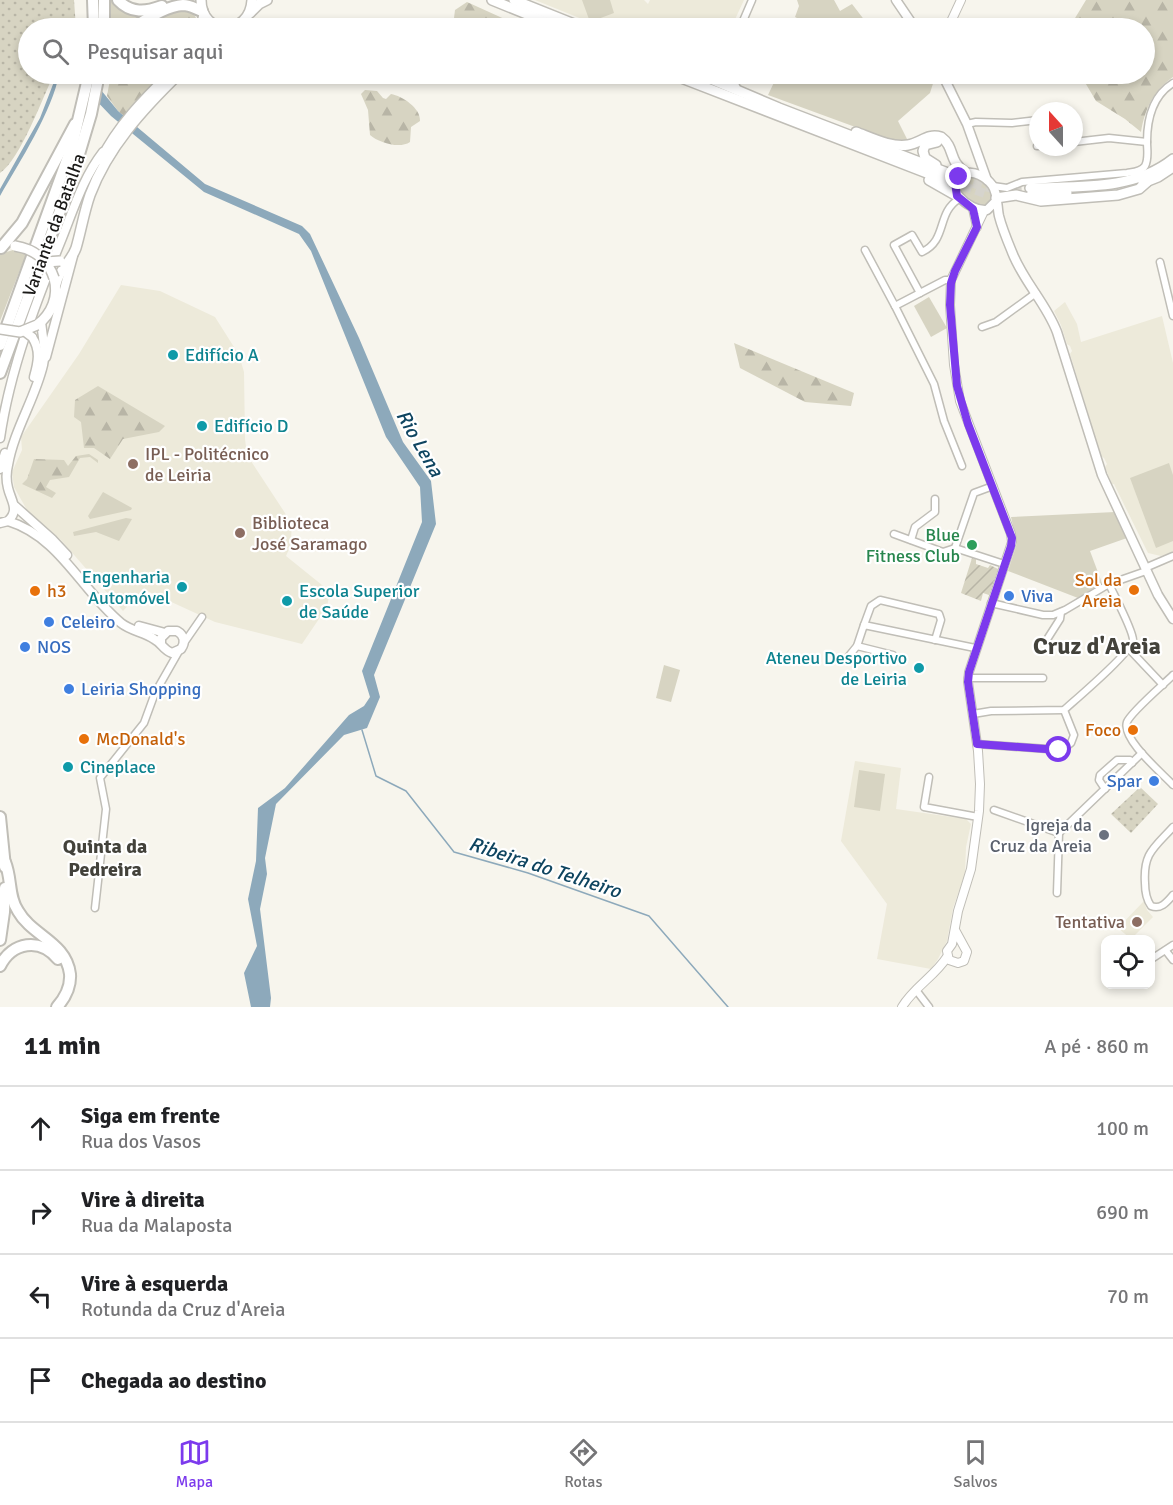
<!DOCTYPE html>
<html lang="pt">
<meta charset="utf-8">
<style>
body{margin:0;font-family:Signika,sans-serif;background:#f6f6f6;color:#202124}
.controls{position:absolute;right:18px;bottom:18px;display:grid;overflow:hidden;border-radius:12px;box-shadow:0 3px 9px #0003}
.controls button{width:54px;height:54px;display:grid;place-items:center;padding:0;border:0;border-bottom:2px solid #e0e0e0;background:#fff;color:#202124;font:30px sans-serif}
.compass{position:absolute;left:1029px;top:102px;width:54px;height:54px;border-radius:50%;background:#fff;box-shadow:0 3px 9px #0003;rotate:339deg}
.stop{position:absolute;width:18px;height:18px;margin:-14px;border:4px solid #7c3aed;border-radius:50%;background:#fff}
.stop.end{background:#7c3aed;border-color:#fff;box-shadow:0 2px 6px #0008}
.list{margin:0;padding:0;list-style:none}
h2{display:flex;justify-content:space-between;align-items:center;height:78px;margin:0;padding:0 24px;font-size:26px}
h2 small{font-size:20px;font-weight:400;color:#757577}
.list li{display:grid;grid-template-columns:39px 1fr auto;gap:18px;align-items:center;box-sizing:border-box;height:84px;padding:0 24px;border-top:2px solid #e0e0e0}
.list b{display:block;font-size:22px;white-space:nowrap}
.list p{margin:0;font-size:20px;white-space:nowrap;color:#757577}
.list em{font-size:20px;font-style:normal;color:#757577}
.icon{flex:none;width:33px;height:33px;fill:none;stroke:currentColor;stroke-width:2;stroke-linecap:round;stroke-linejoin:round}
.map{position:relative;flex:none;width:1173px;height:1007px;overflow:hidden}
.search{position:absolute;background:#fff;box-shadow:0 3px 9px #0003;left:18px;right:18px;top:18px;height:66px;display:flex;align-items:center;gap:15px;box-sizing:border-box;padding:0 21px;border-radius:33px;color:#757577;font-size:22px}
.sheet{height:414px;background:#fff}
nav{display:flex;justify-content:space-around;align-items:center;box-sizing:border-box;height:84px;border-top:2px solid #e0e0e0;background:#fff;font-size:16px;color:#757577}
nav a{display:grid;justify-items:center;gap:3px}
nav .on{color:#7c3aed}
.map>svg:first-child{display:block}
.built{fill:#edeada}
.grass{fill:#d7d4c2}
.forest{fill:url(#forest-firs)}
.park{fill:url(#park-dots)}
.garden{fill:url(#garden-furrows)}
.water{fill:#8da9bb}
.lines{fill:none;stroke-linecap:round;stroke-linejoin:round}
.stream{stroke:#8da9bb;stroke-width:1.5}
.primary-tunnel{stroke:#d6d4cd;stroke-width:9;stroke-dasharray:9 4.5;stroke-linecap:butt}
.minor-casing{stroke:#c0beb7;stroke-width:9}
.tertiary-casing{stroke:#c0beb7;stroke-width:10}
.secondary-casing{stroke:#c0beb7;stroke-width:11}
.primary-casing{stroke:#c0beb7;stroke-width:12}
.motorway-casing{stroke:#c0beb7;stroke-width:14}
.minor{stroke:#fff;stroke-width:6}
.tertiary{stroke:#fff;stroke-width:8}
.secondary{stroke:#fff;stroke-width:8}
.primary{stroke:#fff;stroke-width:9}
.motorway{stroke:#fff;stroke-width:10}
.secondary-bridge-casing{stroke:#c0beb7;stroke-width:11;stroke-linecap:butt}
.primary-bridge-casing{stroke:#c0beb7;stroke-width:12;stroke-linecap:butt}
.secondary-bridge{stroke:#fff;stroke-width:8}
.primary-bridge{stroke:#fff;stroke-width:9}
.route{stroke:#7c3aed;stroke-width:8}
.culture-dot{fill:#0f9aa8;stroke:#fff;stroke-width:2}
.education-dot{fill:#8d6e63;stroke:#fff;stroke-width:2}
.leisure-dot{fill:#2e9e5b;stroke:#fff;stroke-width:2}
.food-dot{fill:#e8710a;stroke:#fff;stroke-width:2}
.shop-dot{fill:#3f7fe0;stroke:#fff;stroke-width:2}
.worship-dot{fill:#6b7280;stroke:#fff;stroke-width:2}
.labels{text-anchor:middle;stroke-width:4.5;stroke-linejoin:round;paint-order:stroke}
.street-label{font-size:18px;fill:#1b1a18;stroke:#fff}
.culture-label{font-size:18px;fill:#0d838f;stroke:#fff;text-anchor:start}
.education-label{font-size:18px;fill:#785e54;stroke:#fff;text-anchor:start}
.leisure-label{font-size:18px;fill:#27864d;stroke:#fff;text-anchor:end}
.food-label{font-size:18px;fill:#c56008;stroke:#fff;text-anchor:end}
.shop-label{font-size:18px;fill:#366cbe;stroke:#fff;text-anchor:start}
.worship-label{font-size:18px;fill:#5b616d;stroke:#fff;text-anchor:end}
.water-label{font-size:20px;font-style:italic;fill:#0f4560;stroke:#fff}
.neighbourhood-label{font-size:20px;font-weight:bold;fill:#43423b;stroke:#fff}
.district-label{font-size:24px;font-weight:bold;fill:#43423b;stroke:#fff}
</style>
<div class="map">
<svg width="1173" height="1007" viewBox="0 0 1173 1007">
<defs>
<pattern id="forest-firs" width="22" height="20" patternUnits="userSpaceOnUse" patternTransform="scale(1.5)"><rect width="22" height="20" fill="#d7d4c2"/><path d="M5 1l3.5 6h-7zM16 11l3.5 6h-7z" fill="#b8b5a6"/></pattern>
<pattern id="park-dots" width="8" height="8" patternUnits="userSpaceOnUse" patternTransform="scale(1.5)"><rect width="8" height="8" fill="#d7d4c2"/><path d="M2 2h.1M6 6h.1" fill="none" stroke="#b8b5a6" stroke-width="1.8" stroke-linecap="round"/></pattern>
<pattern id="garden-furrows" width="10" height="10" patternUnits="userSpaceOnUse" patternTransform="scale(1.5)"><rect width="10" height="10" fill="#d7d4c2"/><path d="M-1 1l2-2M0 10L10 0M9 11l2-2" fill="none" stroke="#b8b5a6"/></pattern>
</defs>
<rect width="100%" height="100%" fill="#f7f5ed"/>
<g class="built">
<path d="M535,0H644L648,4L650,0H744L731,28H604Z"/>
<path d="M121,285L160,291L215,317L239,355L244,372L245,439L247,455L285,513L292,527L290,547L286,556L322,585L328,591L329,596L327,607L302,644L215,622L143,589L123,611L61,540L27,510L14,487L12,472L22,450L21,437L79,354Z"/>
<path d="M1065,302L1077,324L1081,342L1162,316L1173,363V552L1161,556L1148,553L1114,484H1112L1105,467L1107,464L1104,458L1101,456L1070,354L1072,351L1070,346L1067,344L1061,325L1054,311Z"/>
<path d="M855,761L901,768L896,809L966,819L971,824L966,847L965,874L953,908L947,941L938,959L931,969L877,959L887,904L841,841Z"/>
<path d="M1144,901L1147,910L1153,917L1131,939L1118,928Z"/>
</g>
<g class="grass">
<path d="M111,0L116,5L147,14L126,28H110Z"/>
<path d="M582,0H610L614,13L590,22Z"/>
<path d="M797,0H834L840,11L852,4L869,26L864,28H802L801,20L795,17L799,6Z"/>
<path d="M778,74H936L930,93L898,121L909,143L888,139L768,95Z"/>
<path d="M970,176L981,180L991,188L992,201L984,207L966,200L960,191L961,182Z"/>
<path d="M13,250L27,252L0,321V254Z"/>
<path d="M929,297L947,328L931,337L914,306Z"/>
<path d="M1169,463L1173,475V541L1156,548L1130,478Z"/>
<path d="M103,492L132,508L131,510L90,519L88,516Z"/>
<path d="M1115,512L1127,538L1090,551L1102,583L1078,598L1008,571L1017,543L1011,517Z"/>
<path d="M126,518L132,519L119,541L96,532L74,536L73,532Z"/>
<path d="M664,665L680,670L671,702L656,698Z"/>
<path d="M859,770L885,774L880,811L854,807Z"/>
</g>
<g class="forest">
<path d="M1086,0H1173V77C1153,91 1145,109 1141,132L1125,119L1096,101L1080,74H1144V28H1069Z"/>
<path d="M467,2L511,22L513,28H460L454,18L455,10Z"/>
<path d="M175,9L192,11L196,18L195,28H137Z"/>
<path d="M111,74H163L124,116L118,111L107,96Z"/>
<path d="M365,90L377,91L383,98L386,99L391,94C402,96 421,108 420,121L411,127L410,142C400,149 379,143 370,135L368,110L361,94Z"/>
<path d="M734,343L854,393L851,406L805,402L740,368Z"/>
<path d="M98,386L165,426L159,432L123,439L110,459L94,448H84L81,422L74,417L75,400Z"/>
<path d="M89,454L98,460V463L90,457L80,458L69,477L50,480L46,487L56,493L52,498L22,484L27,479L34,459L64,460L68,466L76,456Z"/>
</g>
<g class="park">
<path d="M0,0H74L76,28H28V74H54C43,97 20,160 0,173Z"/>
<path d="M1140,787L1158,804L1131,833L1111,814Z"/>
</g>
<path class="garden" d="M972,558L976,559V564L988,568L990,565L998,569L989,595L983,593L981,601L961,593Z"/>
<g class="water">
<path d="M57,74H59C53,110 19,163 0,196V189L40,118Z"/>
<path d="M71,74H88L118,111L205,184L302,226L310,234L359,338L403,442L431,481L436,524L374,675L380,697L367,728L344,735L276,804L265,858L267,874L260,909L271,998L270,1007H251L244,973L257,946L248,899L256,861L258,808L285,788L349,715L364,706L370,697L362,671L422,522L420,487L386,437L315,261L311,251L299,234L204,192L111,116Z"/>
</g>
<g class="lines">
<path class="stream" d="M362,730L376,776L406,791L454,852L528,873L649,916L728,1007"/>
<g class="primary-tunnel">
<path d="M948,173C980,187 995,192 1030,188"/>
<path d="M950,182L987,194"/>
</g>
<defs>
<g id="minor">
<path d="M740,28L752,0"/>
<path d="M1074,118L1077,141"/>
<path d="M967,124L976,122L1012,123L1038,120"/>
<path d="M1074,142L1109,138L1147,142"/>
<path d="M1037,146H1038"/>
<path d="M993,186L1007,188L1022,182L1127,173C1133,172 1141,172 1145,166C1149,159 1147,150 1147,142C1147,119 1152,96 1173,83"/>
<path d="M865,250L895,306L920,293"/>
<path d="M1160,262L1173,316"/>
<path d="M951,280H945L920,293L894,245L912,235L922,252C948,240 936,213 959,199"/>
<path d="M895,306L934,384L944,421L962,466"/>
<path d="M982,327L996,322L1036,293"/>
<path d="M894,534L943,552L955,548L1004,564"/>
<path d="M911,540L915,527L935,512V499"/>
<path d="M955,548L974,493L993,486"/>
<path d="M1145,568L1173,556"/>
<path d="M991,603L1043,615H1053L1065,610L1109,584L1146,571"/>
<path d="M864,625L871,606L880,600L939,614L941,620L935,640"/>
<path d="M1046,641L1060,619L1061,612"/>
<path d="M184,643L202,617"/>
<path d="M857,646L893,655"/>
<path d="M1129,649L1163,685"/>
<path d="M848,657L857,646L864,625L975,648"/>
<path d="M1173,675C1163,685 1131,712 1127,722C1121,739 1162,773 1173,785"/>
<path d="M968,678H1043"/>
<path d="M973,714L991,711L1064,710C1075,700 1132,652 1133,640C1133,630 1114,595 1109,584"/>
<path d="M977,744L1062,750L1071,743L1074,735L1064,710"/>
<path d="M929,777L924,807L978,817"/>
<path d="M1105,789L1099,780L1100,775L1117,760H1130L1132,763"/>
<path d="M994,810L1059,833L1142,753"/>
<path d="M1173,827C1154,848 1143,853 1145,883C1145,892 1146,899 1151,906C1161,910 1167,902 1173,895"/>
<path d="M1057,893L1059,833"/>
<path d="M95,908L106,809L100,778L144,723L155,693L179,651"/>
<path d="M1166,951L1173,960"/>
<path d="M1150,960L1173,945"/>
<path d="M916,990L929,1007"/>
</g>
<g id="tertiary">
<path d="M948,28L961,0"/>
<path d="M973,209L977,227"/>
<path d="M955,930L967,952L964,961L958,963L949,960L947,951L952,944L958,911L971,869L979,811L980,784L978,751L968,682L969,672L1012,542L1011,534L960,401L954,365L950,305L951,280L984,211"/>
<path d="M902,1007C914,987 935,976 947,957"/>
</g>
<g id="secondary">
<path d="M896,0L915,28"/>
<path d="M942,74L967,124L987,180"/>
<path d="M996,201L987,210C969,212 939,185 964,174C974,170 986,177 992,185C998,193 997,207 999,216C1002,228 1007,240 1012,252C1023,281 1046,303 1057,332L1102,475L1158,595L1173,619"/>
<path d="M32,337C41,350 38,363 34,377"/>
<path d="M46,357L73,256"/>
<path d="M0,438C10,369 36,302 62,238C74,208 83,178 103,152"/>
<path d="M0,469L5,453"/>
<path d="M15,506L52,539L67,555"/>
<path d="M8,521C60,537 81,590 121,623C131,631 144,632 154,639C162,643 163,650 172,653L181,649C186,642 184,635 177,631H168L161,638V644"/>
<path d="M0,523L8,521C20,510 11,501 8,488C6,480 6,473 8,465C14,430 35,399 43,365L45,353L41,322"/>
<path d="M139,626L165,633"/>
</g>
<g id="primary">
<path d="M201,0C201,36 250,37 252,0"/>
<path d="M492,0L561,28"/>
<path d="M514,0L584,28"/>
<path d="M250,13L259,4L267,0"/>
<path d="M201,28L204,14"/>
<path d="M671,74L950,182"/>
<path d="M699,74L779,108L948,173"/>
<path d="M725,74L735,87"/>
<path d="M856,132C872,138 892,148 908,145C921,143 927,133 941,137C956,148 947,160 966,173"/>
<path d="M101,160C117,127 144,99 170,74"/>
<path d="M936,165L925,158L923,151L925,145L937,142"/>
<path d="M929,180L957,196"/>
<path d="M1143,183L1158,177L1173,167"/>
<path d="M1030,188C1079,186 1133,191 1173,159"/>
<path d="M1031,195L1067,193"/>
<path d="M996,198L1016,195L1041,201L1118,195L1139,189L1147,182"/>
<path d="M56,284C59,269 71,262 76,248C81,231 84,212 90,195C108,147 143,109 179,74"/>
<path d="M37,325C52,314 59,296 54,278"/>
</g>
<g id="motorway">
<path d="M93,0L94,28"/>
<path d="M118,0C131,14 146,12 162,6"/>
<path d="M104,28V0"/>
<path d="M133,28C146,19 166,6 183,5C190,5 196,9 202,11"/>
<path d="M1,248L22,223L75,124"/>
<path d="M0,345L72,146L89,74"/>
<path d="M0,373L71,181L91,114L99,74"/>
<path d="M0,817L5,867"/>
<path d="M5,862C12,879 8,896 18,911C32,936 66,942 70,974C71,987 65,998 57,1007"/>
<path d="M0,940L4,912L5,888"/>
<path d="M0,966C12,942 40,937 58,959"/>
</g>
</defs>
<use href="#minor" class="minor-casing"/>
<use href="#tertiary" class="tertiary-casing"/>
<use href="#secondary" class="secondary-casing"/>
<use href="#primary" class="primary-casing"/>
<use href="#motorway" class="motorway-casing"/>
<use href="#minor" class="minor"/>
<use href="#tertiary" class="tertiary"/>
<use href="#secondary" class="secondary"/>
<use href="#primary" class="primary"/>
<use href="#motorway" class="motorway"/>
<defs>
<path id="secondary-bridge" d="M24,331L32,337"/>
<g id="primary-bridge">
<path d="M15,246C34,249 48,260 54,278"/>
<path d="M46,262L60,261"/>
<path d="M0,329L20,332L37,325"/>
</g>
</defs>
<use href="#secondary-bridge" class="secondary-bridge-casing"/>
<use href="#primary-bridge" class="primary-bridge-casing"/>
<use href="#secondary-bridge" class="secondary-bridge"/>
<use href="#primary-bridge" class="primary-bridge"/>
</g>
<g class="lines">
<path class="route" d="M959,177L955,183L957,196L973,209L977,227L955,271L951,283L950,305L957,386L968,424L1012,538L1011,546L969,672L968,682L977,744L1059,750"/>
</g>
<g class="culture-dot">
<circle cx="173" cy="355" r="6"/>
<circle cx="202" cy="426" r="6"/>
<circle cx="182" cy="587" r="6"/>
<circle cx="287" cy="601" r="6"/>
<circle cx="919" cy="668" r="6"/>
<circle cx="68" cy="767" r="6"/>
</g>
<g class="education-dot">
<circle cx="133" cy="464" r="6"/>
<circle cx="240" cy="533" r="6"/>
<circle cx="1137" cy="922" r="6"/>
</g>
<circle class="leisure-dot" cx="972" cy="545" r="6"/>
<g class="food-dot">
<circle cx="1134" cy="590" r="6"/>
<circle cx="35" cy="591" r="6"/>
<circle cx="1133" cy="730" r="6"/>
<circle cx="84" cy="739" r="6"/>
</g>
<g class="shop-dot">
<circle cx="1009" cy="596" r="6"/>
<circle cx="49" cy="622" r="6"/>
<circle cx="25" cy="647" r="6"/>
<circle cx="69" cy="689" r="6"/>
<circle cx="1154" cy="781" r="6"/>
</g>
<circle class="worship-dot" cx="1104" cy="835" r="6"/>
<g class="labels">
<g class="street-label">
<text transform="translate(54 225) rotate(-70)" y="6">Variante da Batalha</text>
</g>
<g class="culture-label">
<text x="185" y="361">Edifício A</text>
<text x="214" y="432">Edifício D</text>
<text x="170" y="583" text-anchor="end">Engenharia<tspan x="170" dy="21">Automóvel</tspan></text>
<text x="299" y="597">Escola Superior<tspan x="299" dy="21">de Saúde</tspan></text>
<text x="907" y="664" text-anchor="end">Ateneu Desportivo<tspan x="907" dy="21">de Leiria</tspan></text>
<text x="80" y="773">Cineplace</text>
</g>
<g class="education-label">
<text x="145" y="460">IPL - Politécnico<tspan x="145" dy="21">de Leiria</tspan></text>
<text x="252" y="529">Biblioteca<tspan x="252" dy="21">José Saramago</tspan></text>
<text x="1125" y="928" text-anchor="end">Tentativa</text>
</g>
<g class="leisure-label">
<text x="960" y="541">Blue<tspan x="960" dy="21">Fitness Club</tspan></text>
</g>
<g class="food-label">
<text x="1122" y="586">Sol da<tspan x="1122" dy="21">Areia</tspan></text>
<text x="47" y="597" text-anchor="start">h3</text>
<text x="1121" y="736">Foco</text>
<text x="96" y="745" text-anchor="start">McDonald's</text>
</g>
<g class="shop-label">
<text x="1021" y="602">Viva</text>
<text x="61" y="628">Celeiro</text>
<text x="37" y="653">NOS</text>
<text x="81" y="695">Leiria Shopping</text>
<text x="1142" y="787" text-anchor="end">Spar</text>
</g>
<g class="worship-label">
<text x="1092" y="831">Igreja da<tspan x="1092" dy="21">Cruz da Areia</tspan></text>
</g>
<g class="water-label">
<text transform="translate(420 443) rotate(60)" y="7">Rio Lena</text>
<text transform="translate(545 867) rotate(18)" y="7">Ribeira do Telheiro</text>
</g>
<g class="neighbourhood-label">
<text x="105" y="853">Quinta da<tspan x="105" dy="23">Pedreira</tspan></text>
</g>
<g class="district-label">
<text x="1097" y="654">Cruz d'Areia</text>
</g>
</g>
</svg>
<div class="controls">
<button><svg class="icon" aria-label="locate" viewBox="0 0 24 24"><circle cx="12" cy="12" r="6"/><path d="M12 2v4M12 18v4M2 12h4M18 12h4"/></svg></button>
</div>
<svg class="compass" viewBox="-18 -18 36 36"><path d="M0-13l5 13h-10z" fill="#e53935"/><path d="M0 13l5-13h-10z" fill="#757577"/></svg>
<div class="stop" style="left:1059px;top:750px"></div>
<div class="stop end" style="left:959px;top:177px"></div>
<div class="search"><svg class="icon" aria-label="search" viewBox="0 0 24 24"><circle cx="10" cy="10" r="6"/><path d="M15 15l6 6"/></svg>Pesquisar aqui</div>
</div>
<section class="sheet">
<h2>11 min<small>A pé · 860 m</small></h2>
<ul class="list">
<li><svg class="icon" aria-label="ahead" viewBox="0 0 24 24"><path d="M12 20V5M6 11l6-6 6 6"/></svg><div><b>Siga em frente</b><p>Rua dos Vasos</p></div><em>100 m</em></li>
<li><svg class="icon" aria-label="right" viewBox="0 0 24 24"><path d="M7 20v-9h11M14 6l5 5-5 5"/></svg><div><b>Vire à direita</b><p>Rua da Malaposta</p></div><em>690 m</em></li>
<li><svg class="icon" aria-label="left" viewBox="0 0 24 24"><path d="M17 20v-9H6M10 6l-5 5 5 5"/></svg><div><b>Vire à esquerda</b><p>Rotunda da Cruz d'Areia</p></div><em>70 m</em></li>
<li><svg class="icon" aria-label="arrive" viewBox="0 0 24 24"><path d="M6 21V4h12l-3 4 3 4H6"/></svg><div><b>Chegada ao destino</b></div></li>
</ul>
</section>
<nav>
<a class="on"><svg class="icon" aria-label="map" viewBox="0 0 24 24"><path d="M3 6l6-2 6 2 6-2v14l-6 2-6-2-6 2zM9 4v14M15 6v14"/></svg>Mapa</a>
<a><svg class="icon" aria-label="directions" viewBox="0 0 24 24"><path d="M12 3l9 9-9 9-9-9zM9 14v-3h6M13 9l2 2-2 2"/></svg>Rotas</a>
<a><svg class="icon" aria-label="saved" viewBox="0 0 24 24"><path d="M7 4h10v16l-5-4-5 4z"/></svg>Salvos</a>
</nav>
